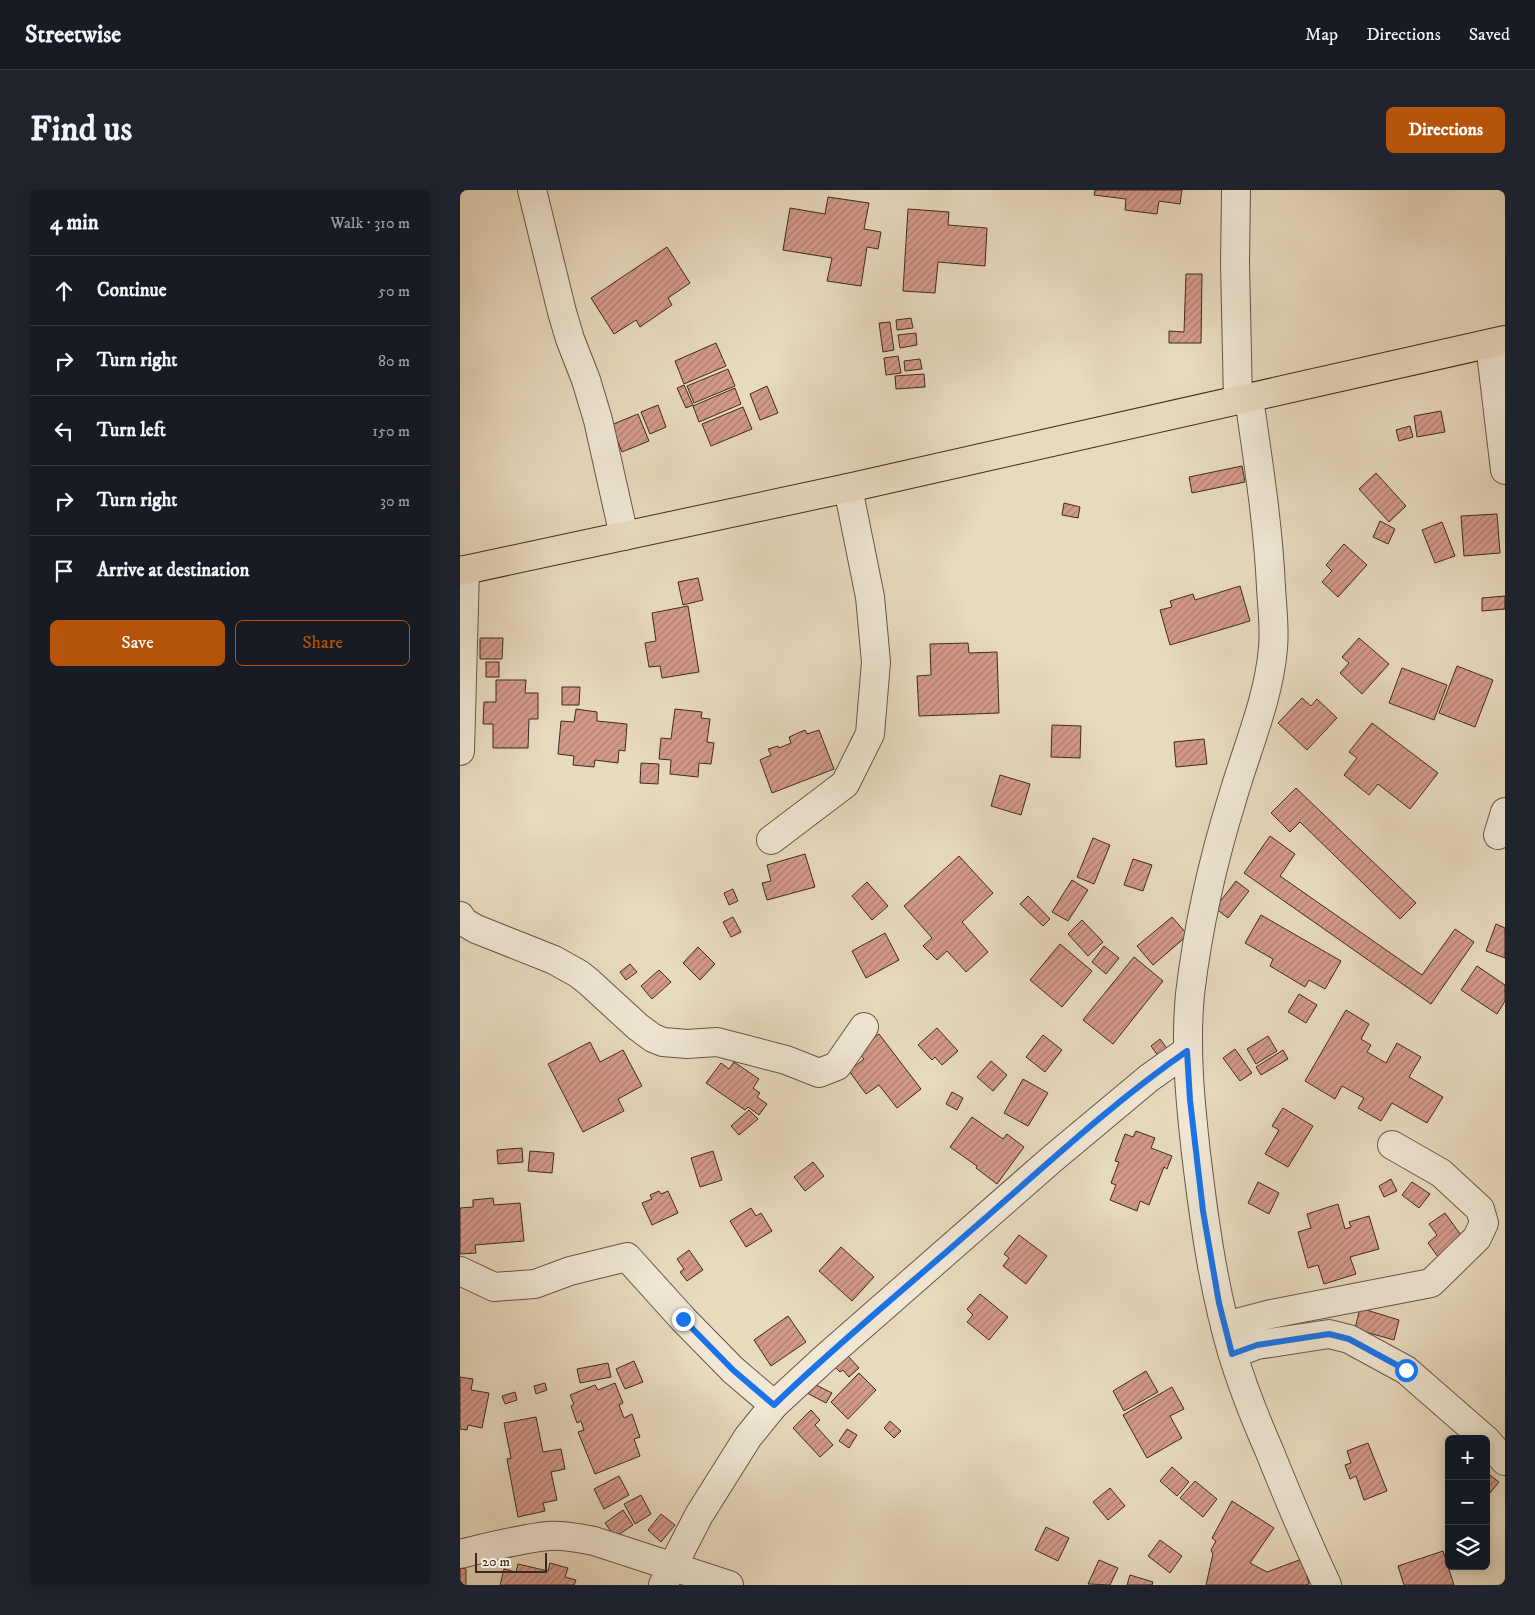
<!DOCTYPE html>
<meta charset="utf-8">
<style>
body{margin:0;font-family:"IM FELL DW Pica",serif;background:#20242c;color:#f1f3f6}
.controls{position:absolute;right:15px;bottom:15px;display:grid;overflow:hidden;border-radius:8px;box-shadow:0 2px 12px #0003}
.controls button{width:45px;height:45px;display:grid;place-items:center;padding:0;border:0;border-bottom:1px solid #363941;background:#171b24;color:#f1f3f6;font:25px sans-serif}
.scale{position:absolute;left:15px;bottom:12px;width:72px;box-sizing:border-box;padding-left:5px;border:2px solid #3c2a21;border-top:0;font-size:14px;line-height:18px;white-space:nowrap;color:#3c2a21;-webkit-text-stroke:4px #f0e7d4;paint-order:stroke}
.stop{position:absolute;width:15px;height:15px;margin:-11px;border:4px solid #1a73e8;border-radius:50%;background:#fff}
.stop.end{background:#1a73e8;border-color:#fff;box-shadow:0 1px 5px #0008}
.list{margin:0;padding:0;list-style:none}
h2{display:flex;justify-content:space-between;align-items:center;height:65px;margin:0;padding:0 20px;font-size:21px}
h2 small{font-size:16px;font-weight:400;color:#9ea1a6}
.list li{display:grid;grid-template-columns:32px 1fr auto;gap:15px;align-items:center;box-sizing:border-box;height:70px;padding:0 20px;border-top:1px solid #363941}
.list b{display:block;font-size:19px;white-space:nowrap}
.list em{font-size:16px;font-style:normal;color:#9ea1a6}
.actions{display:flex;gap:10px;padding:15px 20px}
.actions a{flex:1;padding:11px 0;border:1px solid #b45309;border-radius:8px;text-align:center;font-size:18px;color:#b45309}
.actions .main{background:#b45309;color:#fff}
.icon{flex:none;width:28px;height:28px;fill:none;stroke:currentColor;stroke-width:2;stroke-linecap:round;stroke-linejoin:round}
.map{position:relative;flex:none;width:1045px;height:1395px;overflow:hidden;border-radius:8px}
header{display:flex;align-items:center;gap:30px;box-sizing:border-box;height:70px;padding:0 25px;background:#171b24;border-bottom:1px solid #363941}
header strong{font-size:24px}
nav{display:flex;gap:28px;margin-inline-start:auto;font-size:18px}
.intro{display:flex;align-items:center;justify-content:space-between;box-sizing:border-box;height:120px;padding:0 30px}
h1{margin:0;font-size:35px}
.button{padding:12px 22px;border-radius:8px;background:#b45309;color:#fff;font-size:18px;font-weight:700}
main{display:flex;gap:30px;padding:0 30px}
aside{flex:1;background:#171b24;border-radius:8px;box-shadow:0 2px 12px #0003}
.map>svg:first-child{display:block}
.building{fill:url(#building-hatch);stroke:#3c2a21}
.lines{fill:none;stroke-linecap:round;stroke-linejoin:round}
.minor-casing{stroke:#675648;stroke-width:30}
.major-casing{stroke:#3c2a21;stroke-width:30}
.minor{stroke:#f0e7d4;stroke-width:28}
.major{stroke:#e8dabd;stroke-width:28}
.route{stroke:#1a73e8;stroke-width:6}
</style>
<header>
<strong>Streetwise</strong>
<nav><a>Map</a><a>Directions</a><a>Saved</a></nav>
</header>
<div class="intro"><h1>Find us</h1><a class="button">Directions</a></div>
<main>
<aside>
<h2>4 min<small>Walk · 310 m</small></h2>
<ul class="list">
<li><svg class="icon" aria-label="ahead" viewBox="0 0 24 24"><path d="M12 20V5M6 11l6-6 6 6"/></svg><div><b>Continue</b></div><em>50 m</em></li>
<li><svg class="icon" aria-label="right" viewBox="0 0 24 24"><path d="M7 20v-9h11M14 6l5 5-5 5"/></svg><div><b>Turn right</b></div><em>80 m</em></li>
<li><svg class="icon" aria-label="left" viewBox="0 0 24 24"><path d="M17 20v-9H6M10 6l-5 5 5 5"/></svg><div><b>Turn left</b></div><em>150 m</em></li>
<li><svg class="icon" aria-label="right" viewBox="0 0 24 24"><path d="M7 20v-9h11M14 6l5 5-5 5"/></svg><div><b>Turn right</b></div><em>30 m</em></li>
<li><svg class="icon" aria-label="arrive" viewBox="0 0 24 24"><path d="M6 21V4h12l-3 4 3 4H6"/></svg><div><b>Arrive at destination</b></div></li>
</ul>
<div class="actions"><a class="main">Save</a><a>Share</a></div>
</aside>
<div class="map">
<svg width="1045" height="1395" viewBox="0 0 1045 1395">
<defs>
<pattern id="building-hatch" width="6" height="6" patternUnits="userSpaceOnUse" patternTransform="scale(1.25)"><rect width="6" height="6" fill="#d49a89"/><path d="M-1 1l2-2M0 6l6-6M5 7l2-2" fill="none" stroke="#ad7e70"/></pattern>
</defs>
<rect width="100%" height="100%" fill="#e8dabd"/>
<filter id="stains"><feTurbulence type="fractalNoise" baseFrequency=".004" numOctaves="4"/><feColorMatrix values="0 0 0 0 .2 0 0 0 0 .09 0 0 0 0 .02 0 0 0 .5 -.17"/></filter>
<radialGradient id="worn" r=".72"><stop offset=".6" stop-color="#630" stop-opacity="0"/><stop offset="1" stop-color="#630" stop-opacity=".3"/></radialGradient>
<g class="building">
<path d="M635,0H722L720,14L699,11L697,24L665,20L666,9L634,5Z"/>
<path d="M368,7L409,13L404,39L421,42L418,59L407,57L401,96L367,91L372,68L323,60L330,18L365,24Z"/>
<path d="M448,19L489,22L488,35L527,38L525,76L478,72L475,103L443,101Z"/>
<path d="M207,57L230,93L208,108L212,115L180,137L176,130L154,144L131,108Z"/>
<path d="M726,84H742L741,153H709V141L724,142Z"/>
<path d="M451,128L453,138L437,140L436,130Z"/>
<path d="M430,132L434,160L423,162L419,133Z"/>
<path d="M456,143L457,155L440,158L438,145Z"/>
<path d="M256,153L266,176L224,194L215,171Z"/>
<path d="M438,166L441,183L426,185L424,168Z"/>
<path d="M460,169L462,179L445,181L444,171Z"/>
<path d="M268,179L275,196L234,213L227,196Z"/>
<path d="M464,184L465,197L436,199L435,186Z"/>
<path d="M224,195L233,215L226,218L217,198Z"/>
<path d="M307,196L318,223L300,230L290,204Z"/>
<path d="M275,198L281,214L239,232L233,216Z"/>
<path d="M198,215L206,237L190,244L181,222Z"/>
<path d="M283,217L292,239L251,256L242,234Z"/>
<path d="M981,221L985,242L957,247L954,226Z"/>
<path d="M178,224L189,251L162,262L151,235Z"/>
<path d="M950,236L953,247L939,251L936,240Z"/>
<path d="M782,276L785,292L732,303L729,287Z"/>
<path d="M916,283L946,316L929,332L899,299Z"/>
<path d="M604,313L620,317L618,328L602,325Z"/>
<path d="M1037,324L1040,363L1004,366L1001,326Z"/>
<path d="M920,331L935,339L928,354L913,347Z"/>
<path d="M982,332L995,366L975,373L962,340Z"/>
<path d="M884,354L907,375L878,407L862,392L872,381L866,375Z"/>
<path d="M238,388L243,410L223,415L218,392Z"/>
<path d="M780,396L790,431L710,455L700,420L712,417L710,411L733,404L735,410Z"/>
<path d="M1045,406V419L1022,421V408Z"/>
<path d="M228,416L239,482L202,488L200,476L189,477L185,453L196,451L192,423Z"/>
<path d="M20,448H43L42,469H20Z"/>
<path d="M899,448L929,474L902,504L880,483L889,473L882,467Z"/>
<path d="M508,453L509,463L537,462L539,523L459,526L457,486L471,485L470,454Z"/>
<rect x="26" y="472" width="13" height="15"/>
<path d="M997,476L1033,490L1015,537L979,523Z"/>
<path d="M942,478L987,495L974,530L929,513Z"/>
<path d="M36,490H66L65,503H78V529H69L68,558H33V534H23L24,512H36Z"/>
<path d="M102,497H120L119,515H102Z"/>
<path d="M842,508L851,516L857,509L877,528L847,560L818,533Z"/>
<path d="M116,519L137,522V531L167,534L165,561L159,560L158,573L135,570L134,577L113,575L114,566L98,564L101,531L114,532Z"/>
<path d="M215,519L242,522L241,528L250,529L247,552L254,553L251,574L239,573L238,587L210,584L211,570L199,569L201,548L211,549Z"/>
<path d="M912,533L978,583L950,619L918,594L909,605L884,585L897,568L889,562Z"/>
<path d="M592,535L621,536L620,568L591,567Z"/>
<path d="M345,540L347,544L359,540L374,579L312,603L300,570L311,565L308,559L318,556L319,558L331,553L329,547Z"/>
<path d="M744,549L747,574L716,577L714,552Z"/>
<path d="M181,573L199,574L198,594L180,593Z"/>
<path d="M540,585L570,594L561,625L531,616Z"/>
<path d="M836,598L956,713L940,729L840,632L830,642L811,623Z"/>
<path d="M810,646L835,664L820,686L962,785L995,739L1014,752L971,814L784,683Z"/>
<path d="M633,648L650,655L634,694L617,687Z"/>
<path d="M345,664L355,697L307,710L302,693L311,691L307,675Z"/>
<path d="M499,666L533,703L502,732L528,762L506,782L487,761L477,770L463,756L472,748L444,716Z"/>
<path d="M673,669L692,675L683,701L664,695Z"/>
<path d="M612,690L628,700L608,731L592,722Z"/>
<path d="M776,691L789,701L768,728L755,718Z"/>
<path d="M407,692L428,716L412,730L392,706Z"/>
<path d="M273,699L278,711L269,715L264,703Z"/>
<path d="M568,706L590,729L583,736L560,714Z"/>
<path d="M801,725L881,771L865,799L849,790L845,797L810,776L813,769L785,753Z"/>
<path d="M273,727L281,742L271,747L263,732Z"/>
<path d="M712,727L728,745L693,775L677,756Z"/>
<path d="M622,730L643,752L628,766L608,744Z"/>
<path d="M1036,734L1045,738V768L1026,761Z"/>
<path d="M425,743L439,770L406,788L392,761Z"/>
<path d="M600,754L632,781L602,817L570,790Z"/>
<path d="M644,756L659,768L646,784L632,772Z"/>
<path d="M238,757L255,774L240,790L223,773Z"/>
<path d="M674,767L703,791L653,854L623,830Z"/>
<path d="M170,774L177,782L166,790L160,782Z"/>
<path d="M1017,776L1045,795V811L1037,824L1001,800Z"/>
<path d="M199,780L211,792L192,809L181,796Z"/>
<path d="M839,804L857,815L846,833L828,822Z"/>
<path d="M886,820L909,834L901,849L911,855L907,862L926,873L937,853L961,867L949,887L983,907L967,933L932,913L921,931L898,918L904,908L882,896L875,909L845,891Z"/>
<path d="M477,838L498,861L482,875L475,867L472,870L458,855Z"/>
<path d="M419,844L461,899L437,918L419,895L406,904L389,881L404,869L397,861Z"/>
<path d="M583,845L602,860L585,882L566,867Z"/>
<path d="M808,846L817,861L796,874L787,859Z"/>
<path d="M700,849L708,860L699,867L691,856Z"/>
<path d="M130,852L140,872L163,860L182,896L158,909L164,921L123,942L88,874Z"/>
<path d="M775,859L792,883L780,891L763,868Z"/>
<path d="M823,860L828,869L801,885L796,877Z"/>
<path d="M531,871L547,885L533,901L517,887Z"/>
<path d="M274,872L299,889L293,898L300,903L297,907L307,914L299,925L288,917L285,920L246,893L261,873L269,879Z"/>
<path d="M563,889L588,903L568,936L544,923Z"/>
<path d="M492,902L503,908L497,920L486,914Z"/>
<path d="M823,918L853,936L828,977L805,964L819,940L812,936Z"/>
<path d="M289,920L298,929L279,945L271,936Z"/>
<path d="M512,927L543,949L547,944L564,957L537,994L516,978L517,976L490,957Z"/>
<path d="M676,941L695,948L691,958L712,966L707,979L704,977L689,1015L680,1011L677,1021L650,1010L656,995L651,993L659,972L655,971L665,944L673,947Z"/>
<path d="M62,958L63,972L38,974L37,960Z"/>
<path d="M70,961L94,963L92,983L68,981Z"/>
<path d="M253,961L262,990L240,997L231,968Z"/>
<path d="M353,972L364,986L345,1001L334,987Z"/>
<path d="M931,989L937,1001L924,1007L919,996Z"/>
<path d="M798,992L819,1003L809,1024L788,1013Z"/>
<path d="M952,992L970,1004L959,1018L942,1005Z"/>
<path d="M199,1001L201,1004L208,1001L218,1023L192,1035L182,1013L192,1009L190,1005Z"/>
<path d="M33,1008L34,1015L60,1013L64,1051L15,1055L16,1063L0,1064V1018L13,1017V1010Z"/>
<path d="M878,1014L885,1039L891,1037L889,1032L909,1026L919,1059L890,1067L896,1084L864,1094L858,1075L848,1078L838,1042L851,1038L847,1024Z"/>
<path d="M291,1018L296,1026L301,1023L312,1041L286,1057L270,1031Z"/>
<path d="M985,1023L1003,1048L978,1067L968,1053L977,1045L969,1034Z"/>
<path d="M559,1045L587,1066L566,1094L543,1076L549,1068L544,1064Z"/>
<path d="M381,1057L414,1087L392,1111L359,1081Z"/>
<path d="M229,1060L243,1080L227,1091L220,1082L224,1079L217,1069Z"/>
<path d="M520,1104L548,1127L529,1150L507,1132L513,1125L507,1119Z"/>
<path d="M900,1118L939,1130L934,1150L895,1139Z"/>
<path d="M328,1126L346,1152L311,1176L294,1150Z"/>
<path d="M388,1166L399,1178L389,1187L383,1180L380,1182L375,1177Z"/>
<path d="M174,1171L183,1192L165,1199L156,1179Z"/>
<path d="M148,1173L151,1187L120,1193L117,1179Z"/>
<path d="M686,1181L698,1202L664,1221L653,1201Z"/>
<path d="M399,1183L416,1200L388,1229L371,1212Z"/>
<path d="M0,1187L13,1189L11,1200L29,1203L22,1238L8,1235L7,1240L0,1239Z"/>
<path d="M85,1193L87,1200L76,1204L74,1196Z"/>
<path d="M155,1193L163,1213L159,1215L164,1228L172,1224L180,1247L174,1249L180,1266L135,1284L118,1242L124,1240L121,1231L117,1233L111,1216L114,1214L110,1205L135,1195L138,1200Z"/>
<path d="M352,1193L372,1203L366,1213L347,1203Z"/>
<path d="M712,1197L724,1219L710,1226L722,1248L687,1268L663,1225Z"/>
<path d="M55,1202L57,1210L45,1214L42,1206Z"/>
<path d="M351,1220L360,1230L355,1235L373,1255L360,1267L333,1238Z"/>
<path d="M76,1227L83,1262L101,1259L105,1279L91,1282L97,1310L83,1313L85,1321L58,1327L47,1269L51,1268L44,1233Z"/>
<path d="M430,1231L441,1241L434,1248L424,1238Z"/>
<path d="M387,1239L397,1245L389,1258L379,1251Z"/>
<path d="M908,1253L927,1301L904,1310L896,1286L890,1289L885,1275L891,1273L887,1261Z"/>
<path d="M712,1277L729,1292L717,1306L700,1291Z"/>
<path d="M1026,1282L1039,1292L1029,1304L1026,1302Z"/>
<path d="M159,1286L169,1305L144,1319L134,1299Z"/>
<path d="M735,1291L757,1309L743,1327L720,1308Z"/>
<path d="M650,1298L665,1316L648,1330L633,1312Z"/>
<path d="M181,1305L191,1324L175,1334L164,1314Z"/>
<path d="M772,1311L814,1338L790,1373L807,1382L842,1369L849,1394L846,1395H746L753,1364L751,1360L756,1351L752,1348Z"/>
<path d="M163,1320L173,1335L155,1347L145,1333Z"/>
<path d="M201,1324L215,1335L201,1352L188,1340Z"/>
<path d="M586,1337L609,1348L598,1371L575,1360Z"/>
<path d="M700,1350L722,1366L710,1383L688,1366Z"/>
<path d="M983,1361L994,1395H944L938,1376Z"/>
<path d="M639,1370L658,1378L650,1395L628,1394Z"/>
<path d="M90,1373L108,1378L105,1387L116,1390L114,1395H40L44,1379L56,1382L58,1374L88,1381Z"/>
<path d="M0,1378L6,1379V1395H0Z"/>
<path d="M670,1385L693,1392L692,1395H667Z"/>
</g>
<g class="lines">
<defs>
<g id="minor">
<path d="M72,0L102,122L110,149L126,190L138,230L164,346"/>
<path d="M776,0L775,74L778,210"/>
<path d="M1030,154L1045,280"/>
<path d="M789,208C798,271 808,333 811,397C812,417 815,438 813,458C809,508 787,558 773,606C753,670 738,737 730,804C725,857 730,910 736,963C744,1030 753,1097 772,1162C782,1195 795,1228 809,1260C827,1305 846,1350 867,1395"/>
<path d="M0,561L5,380"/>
<path d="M1038,645L1045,622"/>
<path d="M311,650L385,594L410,544L416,472L410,407L388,298"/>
<path d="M0,726L4,732L16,739L94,770L119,784L129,792L178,837L193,848L203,852L227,854L257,852L326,870L359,883L377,876L404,837"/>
<path d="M0,1081L34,1097L75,1094L110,1081L167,1067L223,1129L273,1180L314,1215"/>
<path d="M765,1136L811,1124L971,1093L1017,1048L1024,1033L1020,1019L981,983L932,955"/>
<path d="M773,1164L797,1155L869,1144L889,1149L946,1180L1025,1249"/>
<path d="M1026,1250L1045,1271"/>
<path d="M0,1364C29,1357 59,1349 88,1346C103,1345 119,1348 134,1351L269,1395"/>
<path d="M203,1395L239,1325L288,1247L314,1215L365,1168L592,969L689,888L727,861"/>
</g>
<path id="major" d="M0,381L388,298L1045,150"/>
</defs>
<use href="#minor" class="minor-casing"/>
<use href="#major" class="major-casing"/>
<use href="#minor" class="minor"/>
<use href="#major" class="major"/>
</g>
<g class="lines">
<path class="route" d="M223,1129L273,1180L314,1215C378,1153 448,1096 515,1037C584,977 652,913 727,861L730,910L743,1021L759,1113L772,1164L797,1155L869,1144L889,1149L946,1180"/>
</g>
<rect width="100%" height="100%" filter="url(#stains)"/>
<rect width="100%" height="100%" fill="url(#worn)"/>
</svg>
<div class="controls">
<button>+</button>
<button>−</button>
<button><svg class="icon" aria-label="layers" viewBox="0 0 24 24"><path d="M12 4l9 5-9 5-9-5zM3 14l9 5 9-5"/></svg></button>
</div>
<div class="scale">20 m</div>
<div class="stop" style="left:946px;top:1180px"></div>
<div class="stop end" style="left:223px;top:1129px"></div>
</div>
</main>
